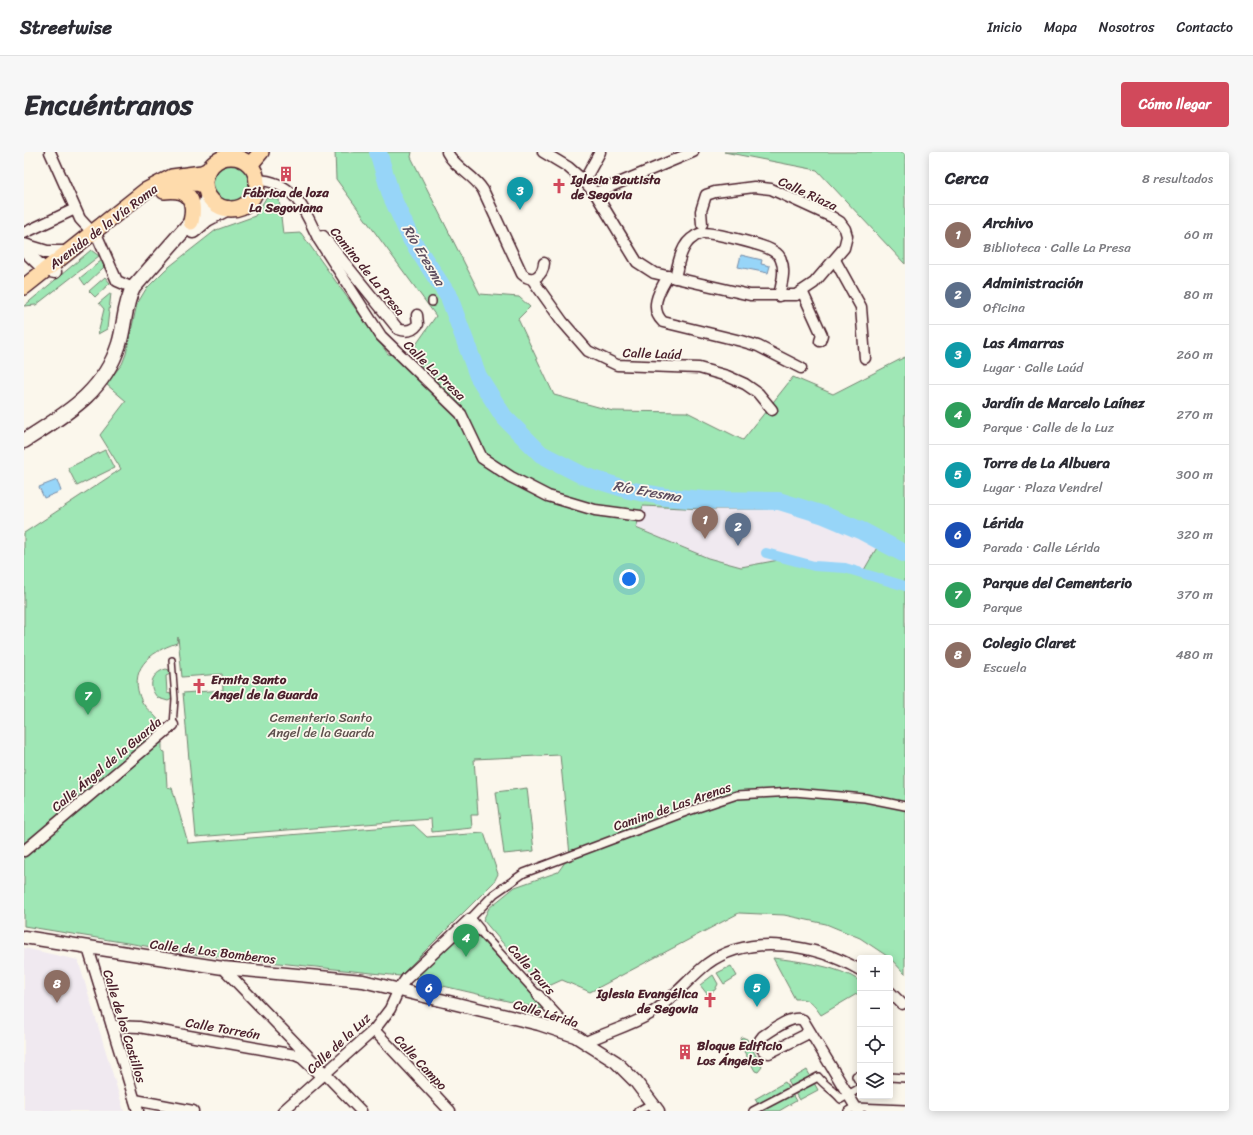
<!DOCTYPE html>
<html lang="es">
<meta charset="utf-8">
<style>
body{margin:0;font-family:Sriracha,sans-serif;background:#f7f7f7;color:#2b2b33}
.controls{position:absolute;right:12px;bottom:12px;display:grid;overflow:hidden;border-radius:4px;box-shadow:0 2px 10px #0003}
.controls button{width:36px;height:36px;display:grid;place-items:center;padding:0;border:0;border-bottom:1px solid #e1e1e2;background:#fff;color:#2b2b33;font:20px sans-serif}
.you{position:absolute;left:605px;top:427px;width:14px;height:14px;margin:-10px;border:3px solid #fff;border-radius:50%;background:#1a73e8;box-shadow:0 0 0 6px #1a73e833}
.badge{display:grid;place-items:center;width:26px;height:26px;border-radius:50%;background:#d1495b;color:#fff;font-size:13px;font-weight:700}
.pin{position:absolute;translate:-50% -33px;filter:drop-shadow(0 1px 2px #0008)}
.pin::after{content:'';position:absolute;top:21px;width:14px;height:12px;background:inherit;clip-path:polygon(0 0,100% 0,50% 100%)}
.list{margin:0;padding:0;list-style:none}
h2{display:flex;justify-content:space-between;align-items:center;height:52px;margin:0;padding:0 16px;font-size:17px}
h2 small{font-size:13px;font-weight:400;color:#7c7c81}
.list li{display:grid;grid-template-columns:26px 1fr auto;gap:12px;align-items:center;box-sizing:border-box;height:60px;padding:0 16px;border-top:1px solid #e1e1e2}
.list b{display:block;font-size:15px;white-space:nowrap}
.list p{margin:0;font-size:13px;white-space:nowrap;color:#7c7c81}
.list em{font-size:13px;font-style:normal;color:#7c7c81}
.icon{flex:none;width:22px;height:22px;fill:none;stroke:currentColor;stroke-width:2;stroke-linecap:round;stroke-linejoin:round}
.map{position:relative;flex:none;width:881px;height:959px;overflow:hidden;border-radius:4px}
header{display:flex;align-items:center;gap:24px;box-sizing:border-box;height:56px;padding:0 20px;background:#fff;border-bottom:1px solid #e1e1e2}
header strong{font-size:19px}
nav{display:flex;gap:22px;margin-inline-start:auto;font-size:14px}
.intro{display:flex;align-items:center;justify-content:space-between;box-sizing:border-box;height:96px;padding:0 24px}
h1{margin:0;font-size:28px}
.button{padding:10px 18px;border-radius:4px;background:#d1495b;color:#fff;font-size:14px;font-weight:700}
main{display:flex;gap:24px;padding:0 24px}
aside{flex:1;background:#fff;border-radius:4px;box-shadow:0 2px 10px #0003}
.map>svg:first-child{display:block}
.built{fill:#f0e9f0}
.green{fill:#9fe7b5;stroke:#748370;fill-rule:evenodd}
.water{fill:#97d5f8;stroke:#788ca6}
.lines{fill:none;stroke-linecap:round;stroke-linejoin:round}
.canal{stroke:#97d5f8;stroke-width:10}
.river{stroke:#97d5f8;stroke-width:18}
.service-casing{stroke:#4a1f2b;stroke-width:8}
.pedestrian-casing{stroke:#4a1f2b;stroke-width:10}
.minor-casing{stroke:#4a1f2b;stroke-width:13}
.tertiary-casing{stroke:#4a1f2b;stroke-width:15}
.secondary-casing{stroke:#4a1f2b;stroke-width:17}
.primary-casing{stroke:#4a1f2b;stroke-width:18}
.service{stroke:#fbf7ec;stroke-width:5}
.pedestrian{stroke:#fbf7ec;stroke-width:7}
.minor{stroke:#fbf7ec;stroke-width:10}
.tertiary{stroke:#fbf7ec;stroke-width:12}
.secondary{stroke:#fbf7ec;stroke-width:14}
.primary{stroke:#fedbac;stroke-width:15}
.labels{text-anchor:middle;stroke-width:3.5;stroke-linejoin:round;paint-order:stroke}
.poi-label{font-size:13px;font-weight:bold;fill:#4a1f2b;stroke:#fbf7ec;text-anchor:start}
.street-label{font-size:13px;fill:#4a1f2b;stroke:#fbf7ec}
.park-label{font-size:13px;fill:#5f514e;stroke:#fbf7ec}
.water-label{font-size:14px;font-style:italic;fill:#5d4c5e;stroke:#fbf7ec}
</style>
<header>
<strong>Streetwise</strong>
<nav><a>Inicio</a><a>Mapa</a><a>Nosotros</a><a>Contacto</a></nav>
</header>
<div class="intro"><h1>Encuéntranos</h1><a class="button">Cómo llegar</a></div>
<main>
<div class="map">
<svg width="881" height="959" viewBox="0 0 881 959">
<rect width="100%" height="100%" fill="#fbf7ec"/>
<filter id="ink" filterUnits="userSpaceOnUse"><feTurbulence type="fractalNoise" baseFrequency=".025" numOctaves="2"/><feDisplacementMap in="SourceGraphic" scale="8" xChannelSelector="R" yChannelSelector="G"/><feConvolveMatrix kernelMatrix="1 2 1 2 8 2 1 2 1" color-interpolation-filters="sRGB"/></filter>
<g filter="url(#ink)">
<g class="built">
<path d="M619,354L679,357H744L745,354L789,363L819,374L855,392L840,418L821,412H795L755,408L717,415L684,406L612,376Z"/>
<path d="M0,796L54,808L100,959H0Z"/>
</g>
<g class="green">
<path d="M311,0H388L387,5L456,142L495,145L506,155L494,167L530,243L589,259L663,260L719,288L769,225L809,242L881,205V822L866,806L836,786L802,772L760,763L715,761L566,840L538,828L518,837L459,768L465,756L491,735L534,720L546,703L536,603L450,607L454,663H447L448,676L408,680L407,667L172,685L159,541L199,538L198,522L158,525L154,485L153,491C125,500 103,518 118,550C122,558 131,562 135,569C138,574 138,593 138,599L141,600L143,635L148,636L164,691L390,673L403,685L460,681L474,722L470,730L376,824L170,802L0,774V381L97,317L76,283L102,249L82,232L98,212L102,202L113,152L122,137L141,118L192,78L231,64L242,46L255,47L259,82L277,81L364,202L399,209L389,197L412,164L312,27ZM619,354L679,357H744L746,354L789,363L819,374L855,392L840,418L821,412H795L755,408L717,415L684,406L612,376Z"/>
<path d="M700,0H881V112L793,18Z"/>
<circle cx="208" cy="32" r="20"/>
<path d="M67,98L75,104L12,153L0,154Z"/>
<path d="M78,108L80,115L61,133L56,126Z"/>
<path d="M81,125L86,131L71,145L65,139Z"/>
<path d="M87,141L83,177L74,182L80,157L75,151Z"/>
<path d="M81,298L90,316L53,334L44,316Z"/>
<path d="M142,517L145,518L146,522L142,524L143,541L147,542L148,547L144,549L134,546C123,535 127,521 142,517Z"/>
<path d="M503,636L510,699L480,702L472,640Z"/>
<path d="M440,779L453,783L522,858L389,827Z"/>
<path d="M749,806C775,809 814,814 836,829V840L797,863C789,852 786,846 771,847Z"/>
<path d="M707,814L713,824L700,832L693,821Z"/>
<path d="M689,823L694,832L691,838L683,842L676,833Z"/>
<path d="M718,885L723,887L738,915L734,920L731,919L717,894L715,890Z"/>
<path d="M783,918L794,938L775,948L764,929Z"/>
<path d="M761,930L772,949L755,959H738L731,947Z"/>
</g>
<g class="water">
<path d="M717,103L738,108L737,112L746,114L744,121L714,115Z"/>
<path d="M33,328L37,339L20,346L15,335Z"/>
</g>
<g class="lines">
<path class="canal" d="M742,401L790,414L821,416L881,434"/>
<path class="river" d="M354,0L367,43L387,87L425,145L454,224L480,265L517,302L560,324L605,338L642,345L681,348L755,349L800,363L838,379L881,402"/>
<defs>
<path id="service" d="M148,508L151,547L149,573"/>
<g id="pedestrian">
<path d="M408,150V149"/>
<path d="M446,767L470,742L500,721L662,660L713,643L770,640L841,646L881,654"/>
<path d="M455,778L514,843"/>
<path d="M836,925L832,924L836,931"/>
<path d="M866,925L881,926"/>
<path d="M614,959L629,951"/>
<path d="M729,959L794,925C801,934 810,938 817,947L836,936"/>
<path d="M824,959L831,955L881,957"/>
</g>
<g id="minor">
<path d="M26,0L56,67L68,80"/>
<path d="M423,0C431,16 450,23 459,38L498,122C509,132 519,123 520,111"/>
<path d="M519,0L544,15L560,29L571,41L613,110L630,121L726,143H772L790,131L820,96L823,84L821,77L816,70L808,65L747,37L730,35L691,40L682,43L677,59L678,72"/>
<path d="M233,28C271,29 280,58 295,88L357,184L437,262L458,306L487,325L524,344L571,358L616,364"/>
<path d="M560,29L576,0"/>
<path d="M571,41L669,0"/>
<path d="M0,81L51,57"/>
<path d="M299,84L374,177C382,180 389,179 394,172L393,163"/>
<path d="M74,86L93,129L109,136"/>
<path d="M811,108L837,155L841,206"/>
<path d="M644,124C636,138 624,156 639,170L717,189L734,194L777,216"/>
<path d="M651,126C654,113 657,92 670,85C672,83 675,82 678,81C688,80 741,93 749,99C753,101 756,104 757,108C762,119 757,133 755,144"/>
<path d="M508,127L538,169L564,199L593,213L675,216L703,224L721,232L734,241L748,258"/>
<path d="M778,139L798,183L796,189"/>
<path d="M0,699L149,573"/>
<path d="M64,796L114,959"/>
<path d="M199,816L337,959"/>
<path d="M866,840L878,852"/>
<path d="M514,843L551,884"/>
<path d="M88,874L115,875L271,903L278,906L297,924"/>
<path d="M350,878L426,959"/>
<path d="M784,878L781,883L745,901C738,900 736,894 736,888L739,884C749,878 768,862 779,868L834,959"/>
<path d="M562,890C583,880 606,874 626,862C648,848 663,828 683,812C726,780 793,793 836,818"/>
<path d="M111,948L169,959"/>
<path d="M259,959L350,878L366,857L375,837L382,827L446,767L455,778"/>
</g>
<g id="tertiary">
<path d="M204,0L205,5"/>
<path d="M0,93L23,100H43"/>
<path d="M0,98L21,118L31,120"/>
<path d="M0,785L199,816L339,829L515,872L551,884L592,910L612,930L634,959"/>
</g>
<g id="secondary">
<path d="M169,79L183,67L204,56"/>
<path d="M0,289C41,262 79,242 95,192C101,173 100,153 109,136L181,54L184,43"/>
</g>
<g id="primary">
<circle cx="207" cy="31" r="26"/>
<path d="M226,13L237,0"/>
<path d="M157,32L172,31L181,33"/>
<path d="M140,39C165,36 172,47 167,70"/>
<path d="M0,135L121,39L148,25L178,21L185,18"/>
</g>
</defs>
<use href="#service" class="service-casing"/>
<use href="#pedestrian" class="pedestrian-casing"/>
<use href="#minor" class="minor-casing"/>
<use href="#tertiary" class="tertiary-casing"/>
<use href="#secondary" class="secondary-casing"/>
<use href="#primary" class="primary-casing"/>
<use href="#service" class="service"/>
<use href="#pedestrian" class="pedestrian"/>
<use href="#minor" class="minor"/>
<use href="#tertiary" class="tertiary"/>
<use href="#secondary" class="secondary"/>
<use href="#primary" class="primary"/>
</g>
</g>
<defs>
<symbol id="building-bare" viewBox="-9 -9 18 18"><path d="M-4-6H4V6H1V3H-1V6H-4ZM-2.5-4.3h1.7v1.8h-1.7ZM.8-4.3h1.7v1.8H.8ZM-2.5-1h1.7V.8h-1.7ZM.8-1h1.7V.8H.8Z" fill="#d1495b" stroke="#fbf7ec" stroke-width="2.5" paint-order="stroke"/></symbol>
<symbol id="church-bare" viewBox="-9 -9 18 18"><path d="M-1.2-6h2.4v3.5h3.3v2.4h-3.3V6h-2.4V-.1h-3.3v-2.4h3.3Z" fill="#d1495b" stroke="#fbf7ec" stroke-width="2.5" paint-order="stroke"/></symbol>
</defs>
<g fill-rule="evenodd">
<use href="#building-bare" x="251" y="11" width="22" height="22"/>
<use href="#church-bare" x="524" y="23" width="22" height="22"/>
<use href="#church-bare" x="164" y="523" width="22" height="22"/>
<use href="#church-bare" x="675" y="837" width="22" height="22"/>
<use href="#building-bare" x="650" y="889" width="22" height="22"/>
</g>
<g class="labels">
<g class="poi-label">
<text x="547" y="32">Iglesia Bautista<tspan x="547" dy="15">de Segovia</tspan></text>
<text x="262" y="45" text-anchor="middle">Fábrica de loza<tspan x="262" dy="15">La Segoviana</tspan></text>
<text x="187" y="532">Ermita Santo<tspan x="187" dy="15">Angel de la Guarda</tspan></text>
<text x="674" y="846" text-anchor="end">Iglesia Evangélica<tspan x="674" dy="15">de Segovia</tspan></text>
<text x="673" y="898">Bloque Edificio<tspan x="673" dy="15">Los Ángeles</tspan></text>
</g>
<g class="street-label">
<text transform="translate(784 41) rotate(25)" y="5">Calle Riaza</text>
<text transform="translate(79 74) rotate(-37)" y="5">Avenida de la Vía Roma</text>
<text transform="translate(344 119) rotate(51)" y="5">Camino de La Presa</text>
<text transform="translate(628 201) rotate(2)" y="5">Calle Laúd</text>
<text transform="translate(411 218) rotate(44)" y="5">Calle La Presa</text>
<text transform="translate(82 612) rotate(-40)" y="5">Calle Ángel de la Guarda</text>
<text transform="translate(648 654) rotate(-19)" y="5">Camino de Las Arenas</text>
<text transform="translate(189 799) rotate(7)" y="5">Calle de Los Bomberos</text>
<text transform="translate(508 817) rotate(48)" y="5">Calle Tours</text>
<text transform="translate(522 861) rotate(17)" y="5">Calle Lérida</text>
<text transform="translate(101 874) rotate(73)" y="5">Calle de los Castillos</text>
<text transform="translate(199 876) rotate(10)" y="5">Calle Torreón</text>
<text transform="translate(314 891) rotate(-43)" y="5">Calle de la Luz</text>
<text transform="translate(397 910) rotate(47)" y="5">Calle Campo</text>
</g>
<g class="park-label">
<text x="297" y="570">Cementerio Santo<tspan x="297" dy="15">Angel de la Guarda</tspan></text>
</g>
<g class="water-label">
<text transform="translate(400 103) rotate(59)" y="5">Río Eresma</text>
<text transform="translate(623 339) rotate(10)" y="5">Río Eresma</text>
</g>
</g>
</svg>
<div class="controls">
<button>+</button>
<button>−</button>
<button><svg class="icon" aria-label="locate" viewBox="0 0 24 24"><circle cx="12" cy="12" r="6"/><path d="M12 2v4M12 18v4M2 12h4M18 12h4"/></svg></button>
<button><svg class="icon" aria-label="layers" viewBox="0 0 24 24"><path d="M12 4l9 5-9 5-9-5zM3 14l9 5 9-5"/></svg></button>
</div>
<div class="you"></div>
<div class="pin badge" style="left:681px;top:387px;background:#8d6e63">1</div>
<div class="pin badge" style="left:714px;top:394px;background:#5c6f8a">2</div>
<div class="pin badge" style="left:496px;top:58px;background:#0f9aa8">3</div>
<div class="pin badge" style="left:442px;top:805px;background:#2e9e5b">4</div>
<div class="pin badge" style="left:733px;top:855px;background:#0f9aa8">5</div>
<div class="pin badge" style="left:405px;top:855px;background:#1a4fb4">6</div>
<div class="pin badge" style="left:64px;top:563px;background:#2e9e5b">7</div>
<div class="pin badge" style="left:33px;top:851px;background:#8d6e63">8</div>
</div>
<aside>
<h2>Cerca<small>8 resultados</small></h2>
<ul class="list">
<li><span class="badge" style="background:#8d6e63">1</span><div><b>Archivo</b><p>Biblioteca · Calle La Presa</p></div><em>60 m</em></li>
<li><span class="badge" style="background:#5c6f8a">2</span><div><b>Administración</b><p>Oficina</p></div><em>80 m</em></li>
<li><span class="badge" style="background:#0f9aa8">3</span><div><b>Las Amarras</b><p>Lugar · Calle Laúd</p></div><em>260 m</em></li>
<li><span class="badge" style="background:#2e9e5b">4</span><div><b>Jardín de Marcelo Laínez</b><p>Parque · Calle de la Luz</p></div><em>270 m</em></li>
<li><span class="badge" style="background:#0f9aa8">5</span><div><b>Torre de La Albuera</b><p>Lugar · Plaza Vendrel</p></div><em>300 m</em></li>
<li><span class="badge" style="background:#1a4fb4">6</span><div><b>Lérida</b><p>Parada · Calle Lérida</p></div><em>320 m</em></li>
<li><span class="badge" style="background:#2e9e5b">7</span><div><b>Parque del Cementerio</b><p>Parque</p></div><em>370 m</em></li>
<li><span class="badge" style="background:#8d6e63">8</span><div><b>Colegio Claret</b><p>Escuela</p></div><em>480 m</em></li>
</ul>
</aside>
</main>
